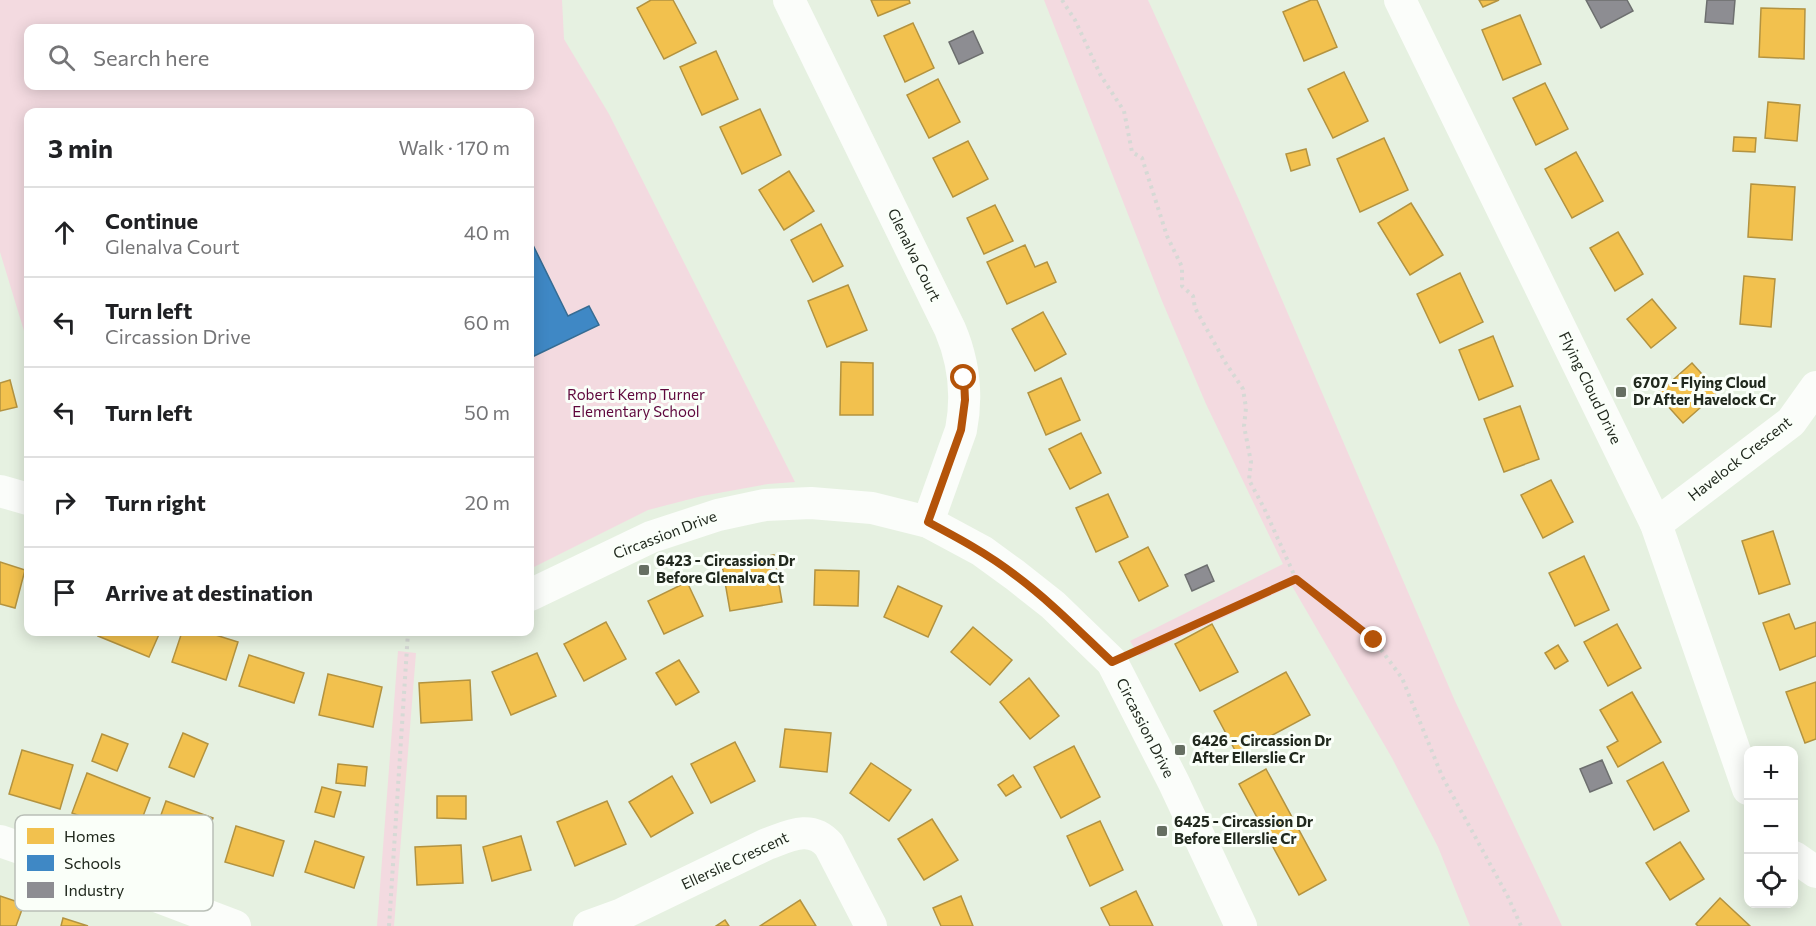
<!DOCTYPE html>
<meta charset="utf-8">
<style>
body{margin:0;font-family:Commissioner,sans-serif;background:#f2f2f2;color:#202124}
.controls{position:absolute;right:18px;bottom:18px;display:grid;overflow:hidden;border-radius:12px;box-shadow:0 3px 15px #0003}
.controls button{width:54px;height:54px;display:grid;place-items:center;padding:0;border:0;border-bottom:2px solid #e0e0e0;background:#fff;color:#202124;font:30px sans-serif}
.stop{position:absolute;width:18px;height:18px;margin:-14px;border:4px solid #b45309;border-radius:50%;background:#fff}
.stop.end{background:#b45309;border-color:#fff;box-shadow:0 2px 6px #0008}
.list{margin:0;padding:0;list-style:none}
h2{display:flex;justify-content:space-between;align-items:center;height:78px;margin:0;padding:0 24px;font-size:26px}
h2 small{font-size:20px;font-weight:400;color:#757577}
.list li{display:grid;grid-template-columns:39px 1fr auto;gap:18px;align-items:center;box-sizing:border-box;height:90px;padding:0 24px;border-top:2px solid #e0e0e0}
.list b{display:block;font-size:22px;white-space:nowrap}
.list p{margin:0;font-size:20px;white-space:nowrap;color:#757577}
.list em{font-size:20px;font-style:normal;color:#757577}
.icon{flex:none;width:33px;height:33px;fill:none;stroke:currentColor;stroke-width:2;stroke-linecap:round;stroke-linejoin:round}
.map{position:relative;flex:none;width:1816px;height:926px;overflow:hidden}
.search{position:absolute;background:#fff;box-shadow:0 3px 15px #0003;left:24px;top:24px;width:510px;height:66px;display:flex;align-items:center;gap:15px;box-sizing:border-box;padding:0 21px;border-radius:12px;color:#757577;font-size:22px}
.panel{position:absolute;background:#fff;box-shadow:0 3px 15px #0003;left:24px;top:108px;width:510px;height:528px;border-radius:12px}
.map>svg:first-child{display:block}
.green{fill:#f3dae0;fill-rule:evenodd}
.homes{fill:#f2c14e;stroke:#b39340;stroke-width:1.5}
.schools{fill:#3f88c5;stroke:#366c93;stroke-width:1.5}
.industry{fill:#8d8d92;stroke:#6d6f6f;stroke-width:1.5}
.lines{fill:none;stroke-linecap:round;stroke-linejoin:round}
.path{stroke:#d6d9d5;stroke-width:4;stroke-dasharray:3 4.5;stroke-linecap:butt}
.minor{stroke:#fbfdfa;stroke-width:32}
.route{stroke:#b45309;stroke-width:8}
.poi-dot{fill:#666f62;stroke:#fafff9;stroke-width:2}
.labels{text-anchor:middle;stroke-width:6;stroke-linejoin:round;paint-order:stroke}
.street-label{font-size:15px;fill:#21291e;stroke:#fafff9}
.poi-label{font-size:15px;font-weight:bold;fill:#21291e;stroke:#fafff9;text-anchor:start}
.park-label{font-size:15px;fill:#5e073c;stroke:#fafff9}
.key{fill:#fafff9;stroke:#b9bfb7;stroke-width:1.5}
.key-label{font-size:16px;fill:#21291e}
</style>
<div class="map">
<svg width="1816" height="926" viewBox="0 0 1816 926">
<rect width="100%" height="100%" fill="#e6f1e1"/>
<g class="green">
<path d="M0,0H562L564,39L609,114L795,482L768,484L702,496L648,510L530,569V112H28V344L0,252ZM28,28H530V86H28Z"/>
<path d="M1044,0H1148L1239,200L1455,701L1562,926H1470L1438,847L1392,758L1292,586L1139,656L1130,641L1283,564L1206,404L1162,301Z"/>
<path d="M398,651L416,653L394,926H377Z"/>
</g>
<g class="homes">
<path d="M651,0H673L696,43L664,59L637,8Z"/>
<path d="M871,0H909L910,3L878,16Z"/>
<path d="M1311,0H1317L1337,47L1304,61L1283,12Z"/>
<path d="M1479,0H1499L1483,7Z"/>
<path d="M1761,8L1805,9L1804,59L1759,57Z"/>
<path d="M1520,15L1541,64L1503,80L1482,30Z"/>
<path d="M913,23L934,68L905,82L884,36Z"/>
<path d="M716,51L738,99L702,115L680,67Z"/>
<path d="M1344,72L1368,121L1333,138L1308,89Z"/>
<path d="M938,79L960,122L929,138L907,95Z"/>
<path d="M1545,83L1568,129L1536,145L1513,98Z"/>
<path d="M1768,102L1800,105L1797,141L1765,138Z"/>
<path d="M760,109L781,155L742,174L720,127Z"/>
<path d="M1734,137L1756,138L1755,152L1733,151Z"/>
<path d="M1384,138L1408,190L1360,212L1337,159Z"/>
<path d="M968,141L988,179L953,197L933,158Z"/>
<path d="M1306,149L1310,165L1291,171L1286,154Z"/>
<path d="M1576,152L1603,201L1572,218L1545,169Z"/>
<path d="M789,171L814,211L784,230L759,190Z"/>
<path d="M1751,184L1795,187L1792,240L1748,237Z"/>
<path d="M1411,203L1443,255L1410,275L1378,223Z"/>
<path d="M995,205L1013,241L984,254L967,218Z"/>
<path d="M821,224L843,266L813,282L791,240Z"/>
<path d="M1618,232L1643,274L1615,291L1590,248Z"/>
<path d="M1025,245L1035,267L1047,262L1056,282L1007,304L987,262Z"/>
<path d="M1460,273L1483,322L1440,343L1417,294Z"/>
<path d="M1744,276L1775,279L1771,327L1740,324Z"/>
<path d="M848,285L867,330L827,347L808,301Z"/>
<path d="M1652,299L1676,328L1651,348L1627,319Z"/>
<path d="M1043,312L1066,354L1035,371L1012,329Z"/>
<path d="M1493,336L1513,386L1479,400L1459,350Z"/>
<path d="M841,362L873,363V415H840Z"/>
<path d="M1692,363L1718,392L1683,423L1657,394Z"/>
<path d="M1061,378L1080,420L1046,435L1028,393Z"/>
<path d="M10,380L17,407L0,411V383Z"/>
<path d="M1520,406L1539,459L1504,472L1484,419Z"/>
<path d="M1081,433L1101,473L1070,489L1049,449Z"/>
<path d="M1551,480L1573,522L1543,538L1521,495Z"/>
<path d="M1108,494L1128,537L1096,552L1076,508Z"/>
<path d="M1773,531L1790,584L1759,594L1742,541Z"/>
<path d="M1148,547L1168,586L1139,601L1119,562Z"/>
<path d="M774,555L782,602L730,611L722,565Z"/>
<path d="M1584,556L1609,610L1575,626L1549,573Z"/>
<path d="M0,562L25,570L15,608L0,604Z"/>
<path d="M815,570L859,571L858,606L814,605Z"/>
<path d="M687,582L703,616L664,634L648,601Z"/>
<path d="M898,586L942,606L928,637L884,617Z"/>
<path d="M1789,614L1795,629L1816,622V656L1780,670L1763,623Z"/>
<path d="M606,622L626,659L584,681L564,644Z"/>
<path d="M1212,624L1238,672L1200,691L1175,644Z"/>
<path d="M1617,624L1641,668L1608,686L1584,642Z"/>
<path d="M973,627L1012,660L990,685L951,652Z"/>
<path d="M100,632H160L149,657L98,636Z"/>
<path d="M182,632H206L238,642L226,680L172,662Z"/>
<path d="M1558,645L1568,661L1555,669L1545,653Z"/>
<path d="M537,653L556,696L511,715L492,672Z"/>
<path d="M249,655L304,673L294,703L239,686Z"/>
<path d="M679,660L699,692L676,705L656,673Z"/>
<path d="M1286,672L1310,715L1237,754L1214,711Z"/>
<path d="M328,674L382,687L373,727L319,715Z"/>
<path d="M1029,678L1059,716L1030,739L1000,702Z"/>
<path d="M470,680L472,720L421,723L419,683Z"/>
<path d="M1816,682V739L1805,743L1786,692Z"/>
<path d="M1632,692L1661,742L1618,767L1607,747L1618,741L1600,710Z"/>
<path d="M785,729L831,733L827,772L780,767Z"/>
<path d="M183,733L208,744L194,777L169,767Z"/>
<path d="M102,734L128,744L117,771L92,761Z"/>
<path d="M735,742L755,781L711,803L691,764Z"/>
<path d="M1074,746L1100,797L1061,818L1034,767Z"/>
<path d="M22,750L73,765L60,809L9,794Z"/>
<path d="M1663,762L1689,811L1654,830L1627,781Z"/>
<path d="M871,763L911,790L889,821L850,793Z"/>
<path d="M338,764L367,767L365,786L336,783Z"/>
<path d="M1266,769L1326,880L1299,895L1239,784Z"/>
<path d="M87,773L150,798L135,837L72,813Z"/>
<path d="M1013,775L1021,787L1006,796L998,785Z"/>
<path d="M672,776L693,813L651,837L629,802Z"/>
<path d="M322,787L341,792L334,817L315,812Z"/>
<path d="M437,796H466V819L437,818Z"/>
<path d="M166,801L213,818L200,856L152,840Z"/>
<path d="M607,801L626,844L575,866L557,822Z"/>
<path d="M932,819L958,860L924,880L898,839Z"/>
<path d="M1100,821L1123,870L1090,886L1067,836Z"/>
<path d="M236,826L284,841L273,876L225,862Z"/>
<path d="M521,836L531,870L492,881L483,847Z"/>
<path d="M315,841L364,857L354,888L305,872Z"/>
<path d="M1680,842L1704,879L1670,900L1646,863Z"/>
<path d="M461,845L463,883L417,885L415,847Z"/>
<path d="M1136,891L1153,926H1110L1101,908Z"/>
<path d="M0,896L24,904L16,926H0Z"/>
<path d="M961,896L973,926H941L933,908Z"/>
<path d="M1720,898L1750,926H1698L1696,924Z"/>
<path d="M800,900L816,926H760Z"/>
<path d="M63,918L88,926H61Z"/>
<path d="M725,920L729,926H716Z"/>
</g>
<path class="schools" d="M530,239L568,316L589,306L599,325L530,358Z"/>
<g class="industry">
<path d="M1586,0H1627L1633,11L1601,28Z"/>
<path d="M1707,0H1735L1733,24L1705,22Z"/>
<path d="M973,31L983,53L959,64L949,42Z"/>
<path d="M1207,565L1214,581L1192,591L1185,575Z"/>
<path d="M1602,760L1612,783L1590,792L1580,769Z"/>
</g>
<g class="lines">
<g class="path">
<path d="M1062,0L1075,20L1101,76L1124,111L1132,152L1142,158L1167,236L1182,267V286L1193,296L1195,308L1225,362L1243,389L1246,408L1244,426L1251,462L1249,480L1264,508L1296,579L1374,640L1402,678L1442,776L1508,897L1521,926"/>
<path d="M1138,650L1296,579"/>
<path d="M389,926L408,632"/>
</g>
<g class="minor">
<path d="M789,0L950,329C964,362 968,394 961,430L928,522"/>
<path d="M1400,0L1656,524L1748,789"/>
<path d="M0,491L28,499"/>
<path d="M1656,524L1791,422L1816,387"/>
<path d="M530,595L651,537L718,515L765,505L811,503L872,508L928,522L982,551L1015,575L1053,605L1112,662L1174,783L1241,926"/>
<path d="M0,841L119,882L235,926"/>
<path d="M1794,857L1816,872"/>
<path d="M589,926L622,914L767,844C789,836 811,824 829,845L871,926"/>
</g>
</g>
<g class="lines">
<path class="route" d="M964,378L965,400L961,430L928,522C958,538 988,554 1015,575C1050,601 1080,632 1112,662L1296,579L1374,640"/>
</g>
<g class="poi-dot">
<rect x="1615" y="386" width="12" height="12" rx="3"/>
<rect x="638" y="564" width="12" height="12" rx="3"/>
<rect x="1174" y="744" width="12" height="12" rx="3"/>
<rect x="1156" y="825" width="12" height="12" rx="3"/>
</g>
<g class="labels">
<g class="street-label">
<text transform="translate(914 255) rotate(64)" y="5">Glenalva Court</text>
<text transform="translate(1590 388) rotate(64)" y="5">Flying Cloud Drive</text>
<text transform="translate(1740 459) rotate(-38)" y="5">Havelock Crescent</text>
<text transform="translate(665 535) rotate(-21)" y="5">Circassion Drive</text>
<text transform="translate(1145 728) rotate(63)" y="5">Circassion Drive</text>
<text transform="translate(735 861) rotate(-25)" y="5">Ellerslie Crescent</text>
</g>
<g class="poi-label">
<text x="1633" y="388">6707 - Flying Cloud<tspan x="1633" dy="17">Dr After Havelock Cr</tspan></text>
<text x="656" y="566">6423 - Circassion Dr<tspan x="656" dy="17">Before Glenalva Ct</tspan></text>
<text x="1192" y="746">6426 - Circassion Dr<tspan x="1192" dy="17">After Ellerslie Cr</tspan></text>
<text x="1174" y="827">6425 - Circassion Dr<tspan x="1174" dy="17">Before Ellerslie Cr</tspan></text>
</g>
<g class="park-label">
<text x="636" y="400">Robert Kemp Turner<tspan x="636" dy="17">Elementary School</tspan></text>
</g>
</g>
<rect x="15" y="815" width="198" height="96" rx="9" class="key"/>
<rect x="27" y="828" width="27" height="16" fill="#f2c14e"/>
<rect x="27" y="855" width="27" height="16" fill="#3f88c5"/>
<rect x="27" y="882" width="27" height="16" fill="#8d8d92"/>
<g class="key-label">
<text x="64" y="842">Homes</text>
<text x="64" y="869">Schools</text>
<text x="64" y="896">Industry</text>
</g>
</svg>
<div class="controls">
<button>+</button>
<button>−</button>
<button><svg class="icon" aria-label="locate" viewBox="0 0 24 24"><circle cx="12" cy="12" r="6"/><path d="M12 2v4M12 18v4M2 12h4M18 12h4"/></svg></button>
</div>
<div class="stop" style="left:964px;top:378px"></div>
<div class="stop end" style="left:1374px;top:640px"></div>
<div class="search"><svg class="icon" aria-label="search" viewBox="0 0 24 24"><circle cx="10" cy="10" r="6"/><path d="M15 15l6 6"/></svg>Search here</div>
<section class="panel">
<h2>3 min<small>Walk · 170 m</small></h2>
<ul class="list">
<li><svg class="icon" aria-label="ahead" viewBox="0 0 24 24"><path d="M12 20V5M6 11l6-6 6 6"/></svg><div><b>Continue</b><p>Glenalva Court</p></div><em>40 m</em></li>
<li><svg class="icon" aria-label="left" viewBox="0 0 24 24"><path d="M17 20v-9H6M10 6l-5 5 5 5"/></svg><div><b>Turn left</b><p>Circassion Drive</p></div><em>60 m</em></li>
<li><svg class="icon" aria-label="left" viewBox="0 0 24 24"><path d="M17 20v-9H6M10 6l-5 5 5 5"/></svg><div><b>Turn left</b></div><em>50 m</em></li>
<li><svg class="icon" aria-label="right" viewBox="0 0 24 24"><path d="M7 20v-9h11M14 6l5 5-5 5"/></svg><div><b>Turn right</b></div><em>20 m</em></li>
<li><svg class="icon" aria-label="arrive" viewBox="0 0 24 24"><path d="M6 21V4h12l-3 4 3 4H6"/></svg><div><b>Arrive at destination</b></div></li>
</ul>
</section>
</div>
